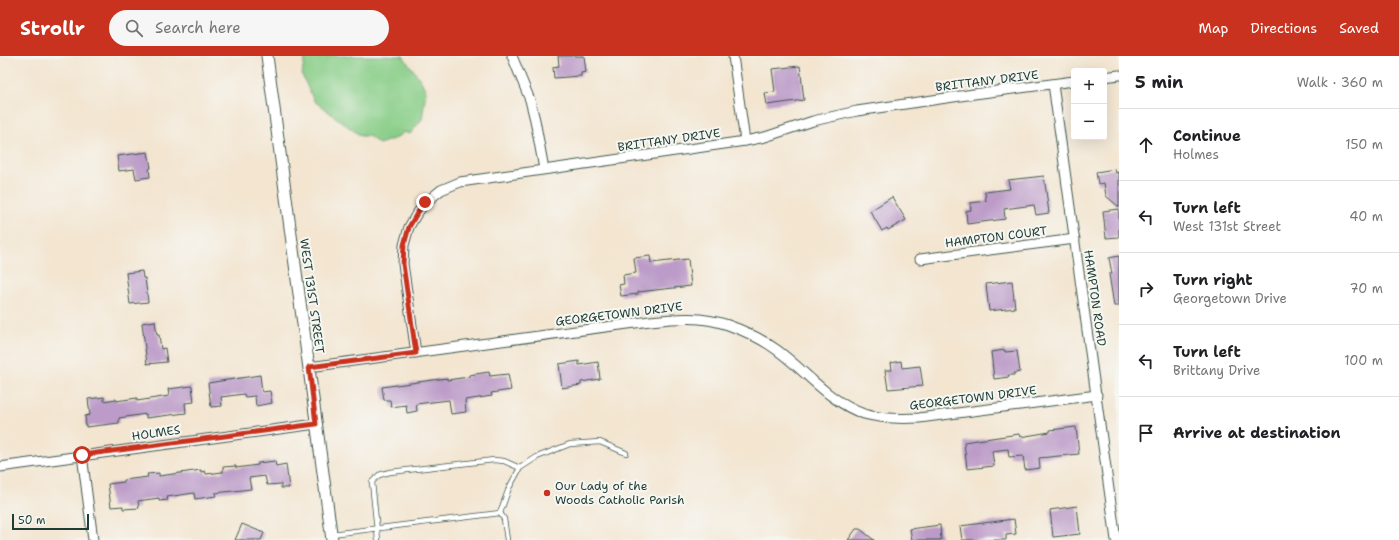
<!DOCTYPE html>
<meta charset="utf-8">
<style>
body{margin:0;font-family:"Shantell Sans",sans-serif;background:#f6f6f6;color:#202124}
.controls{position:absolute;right:12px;top:12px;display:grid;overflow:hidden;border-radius:4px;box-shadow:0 4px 16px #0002}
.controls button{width:36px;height:36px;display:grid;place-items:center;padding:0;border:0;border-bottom:1px solid #e0e0e0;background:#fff;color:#202124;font:20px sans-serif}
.scale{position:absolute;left:12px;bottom:10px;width:77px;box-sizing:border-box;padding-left:4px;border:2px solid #1f3d34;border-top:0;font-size:11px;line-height:14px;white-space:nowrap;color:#1f3d34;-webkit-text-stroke:3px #f6f6f2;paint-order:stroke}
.stop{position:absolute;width:12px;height:12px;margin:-9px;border:3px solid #c8321e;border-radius:50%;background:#fff}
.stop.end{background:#c8321e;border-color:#fff;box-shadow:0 1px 4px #0008}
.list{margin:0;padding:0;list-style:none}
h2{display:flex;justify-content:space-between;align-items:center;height:52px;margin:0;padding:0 16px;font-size:17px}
h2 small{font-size:13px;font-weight:400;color:#757577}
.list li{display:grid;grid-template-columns:26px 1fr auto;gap:12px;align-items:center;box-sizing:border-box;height:72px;padding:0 16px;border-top:1px solid #e0e0e0}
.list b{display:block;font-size:15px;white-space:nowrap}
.list p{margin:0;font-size:13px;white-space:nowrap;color:#757577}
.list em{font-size:13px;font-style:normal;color:#757577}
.icon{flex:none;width:22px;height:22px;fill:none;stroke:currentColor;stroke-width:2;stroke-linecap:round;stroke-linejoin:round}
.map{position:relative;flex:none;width:1119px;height:484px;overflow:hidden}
header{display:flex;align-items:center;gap:24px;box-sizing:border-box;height:56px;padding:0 20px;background:#c8321e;color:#fff}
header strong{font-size:19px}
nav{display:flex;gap:22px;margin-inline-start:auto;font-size:14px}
.search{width:280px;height:36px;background:#f6f6f6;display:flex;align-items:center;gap:10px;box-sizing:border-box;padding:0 14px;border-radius:22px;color:#757577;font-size:15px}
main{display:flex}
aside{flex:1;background:#fff}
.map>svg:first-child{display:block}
.green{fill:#89ce88;stroke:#54865e}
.building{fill:#bc9bc8}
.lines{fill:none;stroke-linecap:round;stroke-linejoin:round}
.service-casing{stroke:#3f564b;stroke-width:6}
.minor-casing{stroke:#3f564b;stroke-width:11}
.tertiary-casing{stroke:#3f564b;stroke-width:13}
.service{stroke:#fff;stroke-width:4.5}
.minor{stroke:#fff;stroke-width:9}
.tertiary{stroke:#fff;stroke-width:11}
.route{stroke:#c8321e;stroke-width:5}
.poi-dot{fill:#c8321e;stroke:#f6f6f2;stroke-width:1.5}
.labels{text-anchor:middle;stroke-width:4;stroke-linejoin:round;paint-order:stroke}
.street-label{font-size:12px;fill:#1f3d34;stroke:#f6f6f2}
.poi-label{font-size:12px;fill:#1f3d34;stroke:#f6f6f2;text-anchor:start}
</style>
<header>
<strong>Strollr</strong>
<div class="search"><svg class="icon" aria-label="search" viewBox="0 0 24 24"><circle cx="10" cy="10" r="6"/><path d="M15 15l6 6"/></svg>Search here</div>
<nav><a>Map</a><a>Directions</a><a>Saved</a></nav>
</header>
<main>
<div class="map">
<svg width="1119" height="484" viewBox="0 0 1119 484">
<rect width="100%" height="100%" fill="#f6f6f2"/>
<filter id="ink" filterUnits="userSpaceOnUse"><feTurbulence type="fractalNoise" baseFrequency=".025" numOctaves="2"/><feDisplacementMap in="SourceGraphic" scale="8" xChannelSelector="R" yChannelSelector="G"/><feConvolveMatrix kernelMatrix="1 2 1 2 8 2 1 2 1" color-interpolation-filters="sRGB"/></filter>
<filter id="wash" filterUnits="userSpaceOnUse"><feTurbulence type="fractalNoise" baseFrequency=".012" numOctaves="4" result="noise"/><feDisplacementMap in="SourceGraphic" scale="16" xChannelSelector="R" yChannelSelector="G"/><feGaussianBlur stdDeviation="0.9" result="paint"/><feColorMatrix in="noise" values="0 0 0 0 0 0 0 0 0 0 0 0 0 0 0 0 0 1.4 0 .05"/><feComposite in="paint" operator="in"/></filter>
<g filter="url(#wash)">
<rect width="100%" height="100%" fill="#f3e5d0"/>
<path class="green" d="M305,0H403L420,23L426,35L422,63L410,78L404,76L396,82L379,88L369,80H361L314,45L302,19Z"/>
<g id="blocks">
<g class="building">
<path d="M558,0H584L586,16L581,17V20L554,22L553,11L559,10Z"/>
<path d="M800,10L804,44L767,49L765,37L775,36L772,13Z"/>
<path d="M148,96L151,112L149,113L150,121L136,123L134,113L119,115L117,100Z"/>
<path d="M1115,113L1116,117L1119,116V151L1106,140L1104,127L1098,128L1096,116Z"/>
<path d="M1044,120L1049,157L1036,159L1034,149L1004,153L1005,163L967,168L966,155L971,154L970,147L986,145L985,136L1010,133L1008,124Z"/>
<path d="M892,141L906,164L888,174L887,172L882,175L870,155Z"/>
<path d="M1119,153V181L1106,182L1103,155Z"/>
<path d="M650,200L651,207L688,203L691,230L638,236V238L621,240L619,229L624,228L623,219L636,217L634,202Z"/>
<path d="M1119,200V250H1114L1109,218H1112L1109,202Z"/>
<path d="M142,215L143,222H145L148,246L130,248L126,217Z"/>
<path d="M1012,225L1015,252L989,255L986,228Z"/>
<path d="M155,265L157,279H159L161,293L165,292L167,306L147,308L142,267Z"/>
<path d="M1005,294V296L1017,295L1020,316L1014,317V319H1008L1009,321L994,323L991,296Z"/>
<path d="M579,305V309L598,306L600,323L581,326V329L562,332L559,308Z"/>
<path d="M901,305L902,312L920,310L923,330L888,333L885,314H892L891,307Z"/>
<path d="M489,316L490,320L508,318L511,334L491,337L492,340L465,344L466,356L451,358L449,344L416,348L417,355L407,357L406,349L391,351L390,344H384L382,331L447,322V324L469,321V319Z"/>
<path d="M260,319L262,336L270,335L272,347L256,350L255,340L245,341L244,338L221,341L222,350L211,351L208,327Z"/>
<path d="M192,330L194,346L185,347L186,357L146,362V358L119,362V367L86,371L85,360L90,359L88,343L104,341V345L116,343V345L137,342V345L169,340L168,333Z"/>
<path d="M1076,371L1079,398L1039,402L1040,412L1025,414L1023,400L1009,401L1008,393L992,395L994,410L967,413L964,386L1019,378L1020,381L1050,376V374Z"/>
<path d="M275,405L276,410L286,408L289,432H281V428L267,429L265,420L249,422L251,433L215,437L216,440L195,443L194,437L167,441L168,444L159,445V442L138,445L139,452L123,453V450L111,451L108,428L124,426V424L148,421L147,418L159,417V420L201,414V416L205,415L206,418L223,416V411L236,410V412L258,409V407Z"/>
<path d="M1077,450L1080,478L1053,481L1050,454Z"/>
<path d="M1014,463L1016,478L1006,479V484H962L960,470Z"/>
<path d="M242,468L264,477L261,484H235Z"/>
<path d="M940,469L941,484H912L910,473Z"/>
<path d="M856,473H860L874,484H848Z"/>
</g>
</g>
</g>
<g filter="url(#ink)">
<use href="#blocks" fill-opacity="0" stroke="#3f564b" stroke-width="1"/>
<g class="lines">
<defs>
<g id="service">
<path d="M500,457L509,432L520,412L537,401L570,388L600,386L626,397"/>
<path d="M332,478L500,457L504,463L507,484"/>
<path d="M378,484L372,426L379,419L390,416L494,404L504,405L520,412"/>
</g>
<g id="minor">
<path d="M512,0L530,44L535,64L544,113"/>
<path d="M733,0L745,85"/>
<path d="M1104,21L1119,19"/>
<path d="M1053,28L1116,484"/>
<path d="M920,203L1075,183"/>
<path d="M416,297L403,208L404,189L409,171L416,159L425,147L441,134L460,126L745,85L765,81L813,65L857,55L974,38L1074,25"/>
<path d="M309,311L650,265C677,262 702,260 728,269C745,275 762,283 777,294C806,315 829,346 864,358C882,363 901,363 919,362L1097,339"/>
<path d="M82,399L93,484"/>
<path d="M0,411L316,368"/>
</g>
<path id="tertiary" d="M267,0L332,484"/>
</defs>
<use href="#service" class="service-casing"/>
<use href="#minor" class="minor-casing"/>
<use href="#tertiary" class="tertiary-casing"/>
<use href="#service" class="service"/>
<use href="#minor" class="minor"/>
<use href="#tertiary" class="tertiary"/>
</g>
</g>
<g class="lines" filter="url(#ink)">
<path class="route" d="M82,399L316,368L309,311L416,297L403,208L404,189L409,171L416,159L425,146"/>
</g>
<circle class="poi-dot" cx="547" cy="437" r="4"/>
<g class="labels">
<g class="street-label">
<text transform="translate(987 25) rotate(-7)" y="4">BRITTANY DRIVE</text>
<text transform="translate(669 84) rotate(-8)" y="4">BRITTANY DRIVE</text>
<text transform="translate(996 181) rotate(-7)" y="4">HAMPTON COURT</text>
<text transform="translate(312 240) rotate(82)" y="4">WEST 131ST STREET</text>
<text transform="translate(1095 242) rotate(82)" y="4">HAMPTON ROAD</text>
<text transform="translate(619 258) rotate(-7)" y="4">GEORGETOWN DRIVE</text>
<text transform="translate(973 342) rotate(-7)" y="4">GEORGETOWN DRIVE</text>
<text transform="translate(156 377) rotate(-8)" y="4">HOLMES</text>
</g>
<g class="poi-label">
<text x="555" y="434">Our Lady of the<tspan x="555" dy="14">Woods Catholic Parish</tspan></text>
</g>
</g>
</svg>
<div class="controls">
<button>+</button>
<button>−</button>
</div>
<div class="scale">50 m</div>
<div class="stop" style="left:82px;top:399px"></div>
<div class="stop end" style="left:425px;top:146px"></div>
</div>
<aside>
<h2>5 min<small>Walk · 360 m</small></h2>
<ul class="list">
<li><svg class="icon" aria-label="ahead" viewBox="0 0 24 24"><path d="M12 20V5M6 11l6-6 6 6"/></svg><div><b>Continue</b><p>Holmes</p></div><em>150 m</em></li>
<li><svg class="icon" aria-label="left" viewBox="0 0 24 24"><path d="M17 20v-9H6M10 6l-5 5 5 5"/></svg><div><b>Turn left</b><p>West 131st Street</p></div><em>40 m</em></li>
<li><svg class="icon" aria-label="right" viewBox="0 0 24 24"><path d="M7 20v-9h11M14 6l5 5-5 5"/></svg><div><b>Turn right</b><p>Georgetown Drive</p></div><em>70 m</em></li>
<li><svg class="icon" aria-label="left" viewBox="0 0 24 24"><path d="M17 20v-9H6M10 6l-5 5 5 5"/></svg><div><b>Turn left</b><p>Brittany Drive</p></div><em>100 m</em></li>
<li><svg class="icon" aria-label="arrive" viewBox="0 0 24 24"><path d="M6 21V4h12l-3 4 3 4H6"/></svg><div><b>Arrive at destination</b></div></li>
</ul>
</aside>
</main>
